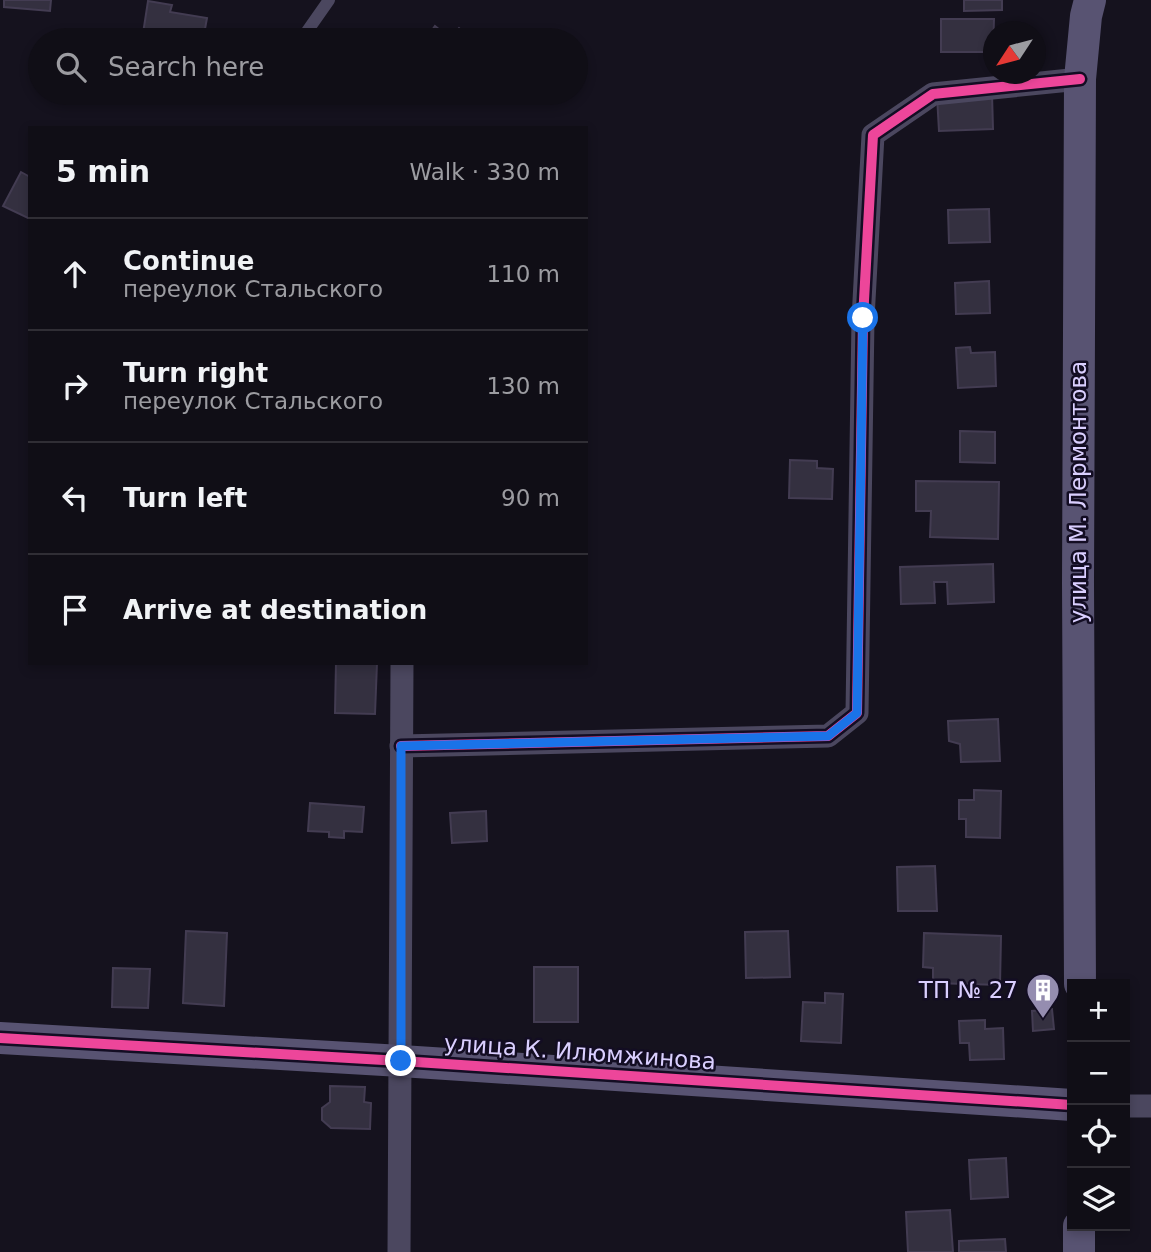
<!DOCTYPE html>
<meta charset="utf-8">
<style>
body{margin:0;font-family:"DejaVu Sans",sans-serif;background:#19171f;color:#f1f3f6}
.controls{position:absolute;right:21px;bottom:21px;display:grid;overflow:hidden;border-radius:0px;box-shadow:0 4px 10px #0003}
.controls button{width:63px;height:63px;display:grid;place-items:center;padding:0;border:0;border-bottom:2px solid #302e35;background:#100e16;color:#f1f3f6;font:35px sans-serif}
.compass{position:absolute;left:983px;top:21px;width:63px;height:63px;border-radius:50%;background:#100e16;box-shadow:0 4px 10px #0003;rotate:234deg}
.stop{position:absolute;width:21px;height:21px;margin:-16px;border:5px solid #1a73e8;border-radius:50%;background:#fff}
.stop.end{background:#1a73e8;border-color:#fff;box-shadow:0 2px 7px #0008}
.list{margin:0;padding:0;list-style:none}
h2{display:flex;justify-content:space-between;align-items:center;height:91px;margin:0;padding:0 28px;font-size:30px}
h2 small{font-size:23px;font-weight:400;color:#9c9ca1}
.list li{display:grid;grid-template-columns:46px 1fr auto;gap:21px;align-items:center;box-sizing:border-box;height:112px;padding:0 28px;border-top:2px solid #302e35}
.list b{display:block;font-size:26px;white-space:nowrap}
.list p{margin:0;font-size:23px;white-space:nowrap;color:#9c9ca1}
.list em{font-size:23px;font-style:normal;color:#9c9ca1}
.icon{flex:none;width:38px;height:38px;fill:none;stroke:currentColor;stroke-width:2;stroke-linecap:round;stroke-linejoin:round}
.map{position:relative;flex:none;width:1151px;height:1252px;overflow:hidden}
.search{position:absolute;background:#100e16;box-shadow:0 4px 10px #0003;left:28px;top:28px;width:560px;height:77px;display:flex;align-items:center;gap:18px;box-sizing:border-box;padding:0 24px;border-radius:38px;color:#9c9ca1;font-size:26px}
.panel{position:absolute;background:#100e16;box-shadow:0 4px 10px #0003;left:28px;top:126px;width:560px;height:539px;border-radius:0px}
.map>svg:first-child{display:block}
.building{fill:#343040;stroke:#433c52;stroke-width:2}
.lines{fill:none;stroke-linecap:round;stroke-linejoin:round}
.lane{stroke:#4b475f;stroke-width:12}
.street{stroke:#4b475f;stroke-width:23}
.secondary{stroke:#585372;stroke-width:32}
.cycleway-casing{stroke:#130d23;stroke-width:15}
.cycleway{stroke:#ed469a;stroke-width:10}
.route{stroke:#1a73e8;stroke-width:9}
.labels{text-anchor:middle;stroke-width:5;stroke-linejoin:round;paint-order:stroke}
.street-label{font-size:23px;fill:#dacfff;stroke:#130d23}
.poi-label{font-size:23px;fill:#dacfff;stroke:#130d23;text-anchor:end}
</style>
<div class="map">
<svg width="1151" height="1252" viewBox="0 0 1151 1252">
<rect width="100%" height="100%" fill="#15121e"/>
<g class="building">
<path d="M4,0H51L50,11L4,7Z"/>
<path d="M964,0H1002V10L964,11Z"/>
<path d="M148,1L172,5L170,12L207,18L203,40H142Z"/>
<path d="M941,19H994L993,52H941Z"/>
<path d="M435,26L450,38L459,28L474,40H425Z"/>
<path d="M992,94L993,129L939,131L937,96Z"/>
<path d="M21,172L30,177V219L3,206Z"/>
<path d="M989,209L990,242L949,243L948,210Z"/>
<path d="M989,281L990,313L956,314L955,283Z"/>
<path d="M970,347L971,353L995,352L996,386L958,388L956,348Z"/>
<path d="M960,431L995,432V463L960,462Z"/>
<path d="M790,460L817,461V468L833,469L832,499L789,498Z"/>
<path d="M916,481L999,482L998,539L930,537L931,511H916Z"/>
<path d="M993,564L994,602L948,604L947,582H934L935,603L901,604L900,567Z"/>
<path d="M336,663H377L375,714L335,713Z"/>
<path d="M998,719L1000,761L961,762L960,744L949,741L948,721Z"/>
<path d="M974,790L1001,791L1000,838L966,837V819H959V800H974Z"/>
<path d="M310,803L364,807L362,832L344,831V838L329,837V832L308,831Z"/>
<path d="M486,811L487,841L452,843L450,813Z"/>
<path d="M935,866L937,911H898L897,867Z"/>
<path d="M186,931L227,933L224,1006L183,1003Z"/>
<path d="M788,931L790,977L746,978L745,932Z"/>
<path d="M924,933L1001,936L1000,985L933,983V968L923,967Z"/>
<rect x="534" y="967" width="44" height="55"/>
<path d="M113,968L150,969L148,1008L112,1007Z"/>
<path d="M825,993L843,994L841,1043L801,1041L803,1002L825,1003Z"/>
<path d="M1052,1009L1054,1029L1033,1031L1032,1011Z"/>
<path d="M985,1020V1029L1003,1028L1004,1059L970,1060L969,1043H960L959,1021Z"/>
<path d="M330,1086L365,1087L364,1102L371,1103L370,1129L331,1128L322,1120V1108L330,1102Z"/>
<path d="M1006,1158L1008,1197L971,1199L969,1160Z"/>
<path d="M950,1210L953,1252H908L906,1212Z"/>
<path d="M1005,1239L1006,1252H959V1241Z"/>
</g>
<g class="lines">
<g class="lane">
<path d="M301,40L329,0"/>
<path d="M261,96L263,93"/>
</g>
<g class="street">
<path d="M401,746L828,736L857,713L863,319L873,135L933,94L1080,79"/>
<path d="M1125,1106H1151"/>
<path d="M399,1252L402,663"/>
</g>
<g class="secondary">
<path d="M1080,984L1078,583L1080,79L1086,16L1090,0"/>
<path d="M0,1038L401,1061L1072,1105"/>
<path d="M1079,1252V1226"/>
</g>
<defs>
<g id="cycleway">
<path d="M401,746L828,736L857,713L863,319L873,135L933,94L1080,79"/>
<path d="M0,1038L401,1061L1072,1105"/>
</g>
</defs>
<use href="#cycleway" class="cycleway-casing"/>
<use href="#cycleway" class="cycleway"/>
</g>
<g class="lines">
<path class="route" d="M401,1061V746L828,736L857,713L863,318"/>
</g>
<defs>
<symbol id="building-pin" viewBox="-11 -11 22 30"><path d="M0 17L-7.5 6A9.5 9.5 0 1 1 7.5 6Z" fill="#958db0" stroke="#130d23"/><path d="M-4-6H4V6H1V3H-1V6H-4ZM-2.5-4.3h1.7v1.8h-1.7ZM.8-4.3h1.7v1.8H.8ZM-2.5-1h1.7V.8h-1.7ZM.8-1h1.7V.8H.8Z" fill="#fff"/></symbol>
</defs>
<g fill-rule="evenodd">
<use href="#building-pin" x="1024" y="971" width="38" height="52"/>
</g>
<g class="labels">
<g class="street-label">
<text transform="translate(1078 492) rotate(-90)" y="8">улица М. Лермонтова</text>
<text transform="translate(580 1052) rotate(4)" y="8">улица К. Илюмжинова</text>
</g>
<g class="poi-label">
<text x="1018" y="998">ТП № 27</text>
</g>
</g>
</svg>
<div class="controls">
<button>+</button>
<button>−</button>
<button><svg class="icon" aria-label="locate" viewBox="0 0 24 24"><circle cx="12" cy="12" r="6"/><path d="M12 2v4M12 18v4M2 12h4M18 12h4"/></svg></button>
<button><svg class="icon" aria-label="layers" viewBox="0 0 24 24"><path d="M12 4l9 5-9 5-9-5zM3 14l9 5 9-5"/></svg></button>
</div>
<svg class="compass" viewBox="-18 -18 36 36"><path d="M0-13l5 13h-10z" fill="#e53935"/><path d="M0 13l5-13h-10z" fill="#9c9ca1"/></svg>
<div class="stop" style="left:863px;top:318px"></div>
<div class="stop end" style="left:401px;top:1061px"></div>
<div class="search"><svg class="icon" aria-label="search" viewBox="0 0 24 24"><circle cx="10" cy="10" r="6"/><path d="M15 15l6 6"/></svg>Search here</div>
<section class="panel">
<h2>5 min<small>Walk · 330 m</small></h2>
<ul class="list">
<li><svg class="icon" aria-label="ahead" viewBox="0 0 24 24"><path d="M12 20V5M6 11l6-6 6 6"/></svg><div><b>Continue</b><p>переулок Стальского</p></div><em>110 m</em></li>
<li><svg class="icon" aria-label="right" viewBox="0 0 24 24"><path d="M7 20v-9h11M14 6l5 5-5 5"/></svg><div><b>Turn right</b><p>переулок Стальского</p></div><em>130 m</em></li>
<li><svg class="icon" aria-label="left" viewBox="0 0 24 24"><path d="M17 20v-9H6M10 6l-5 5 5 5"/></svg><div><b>Turn left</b></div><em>90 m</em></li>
<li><svg class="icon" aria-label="arrive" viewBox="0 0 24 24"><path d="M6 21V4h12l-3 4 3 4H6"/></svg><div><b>Arrive at destination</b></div></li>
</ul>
</section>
</div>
